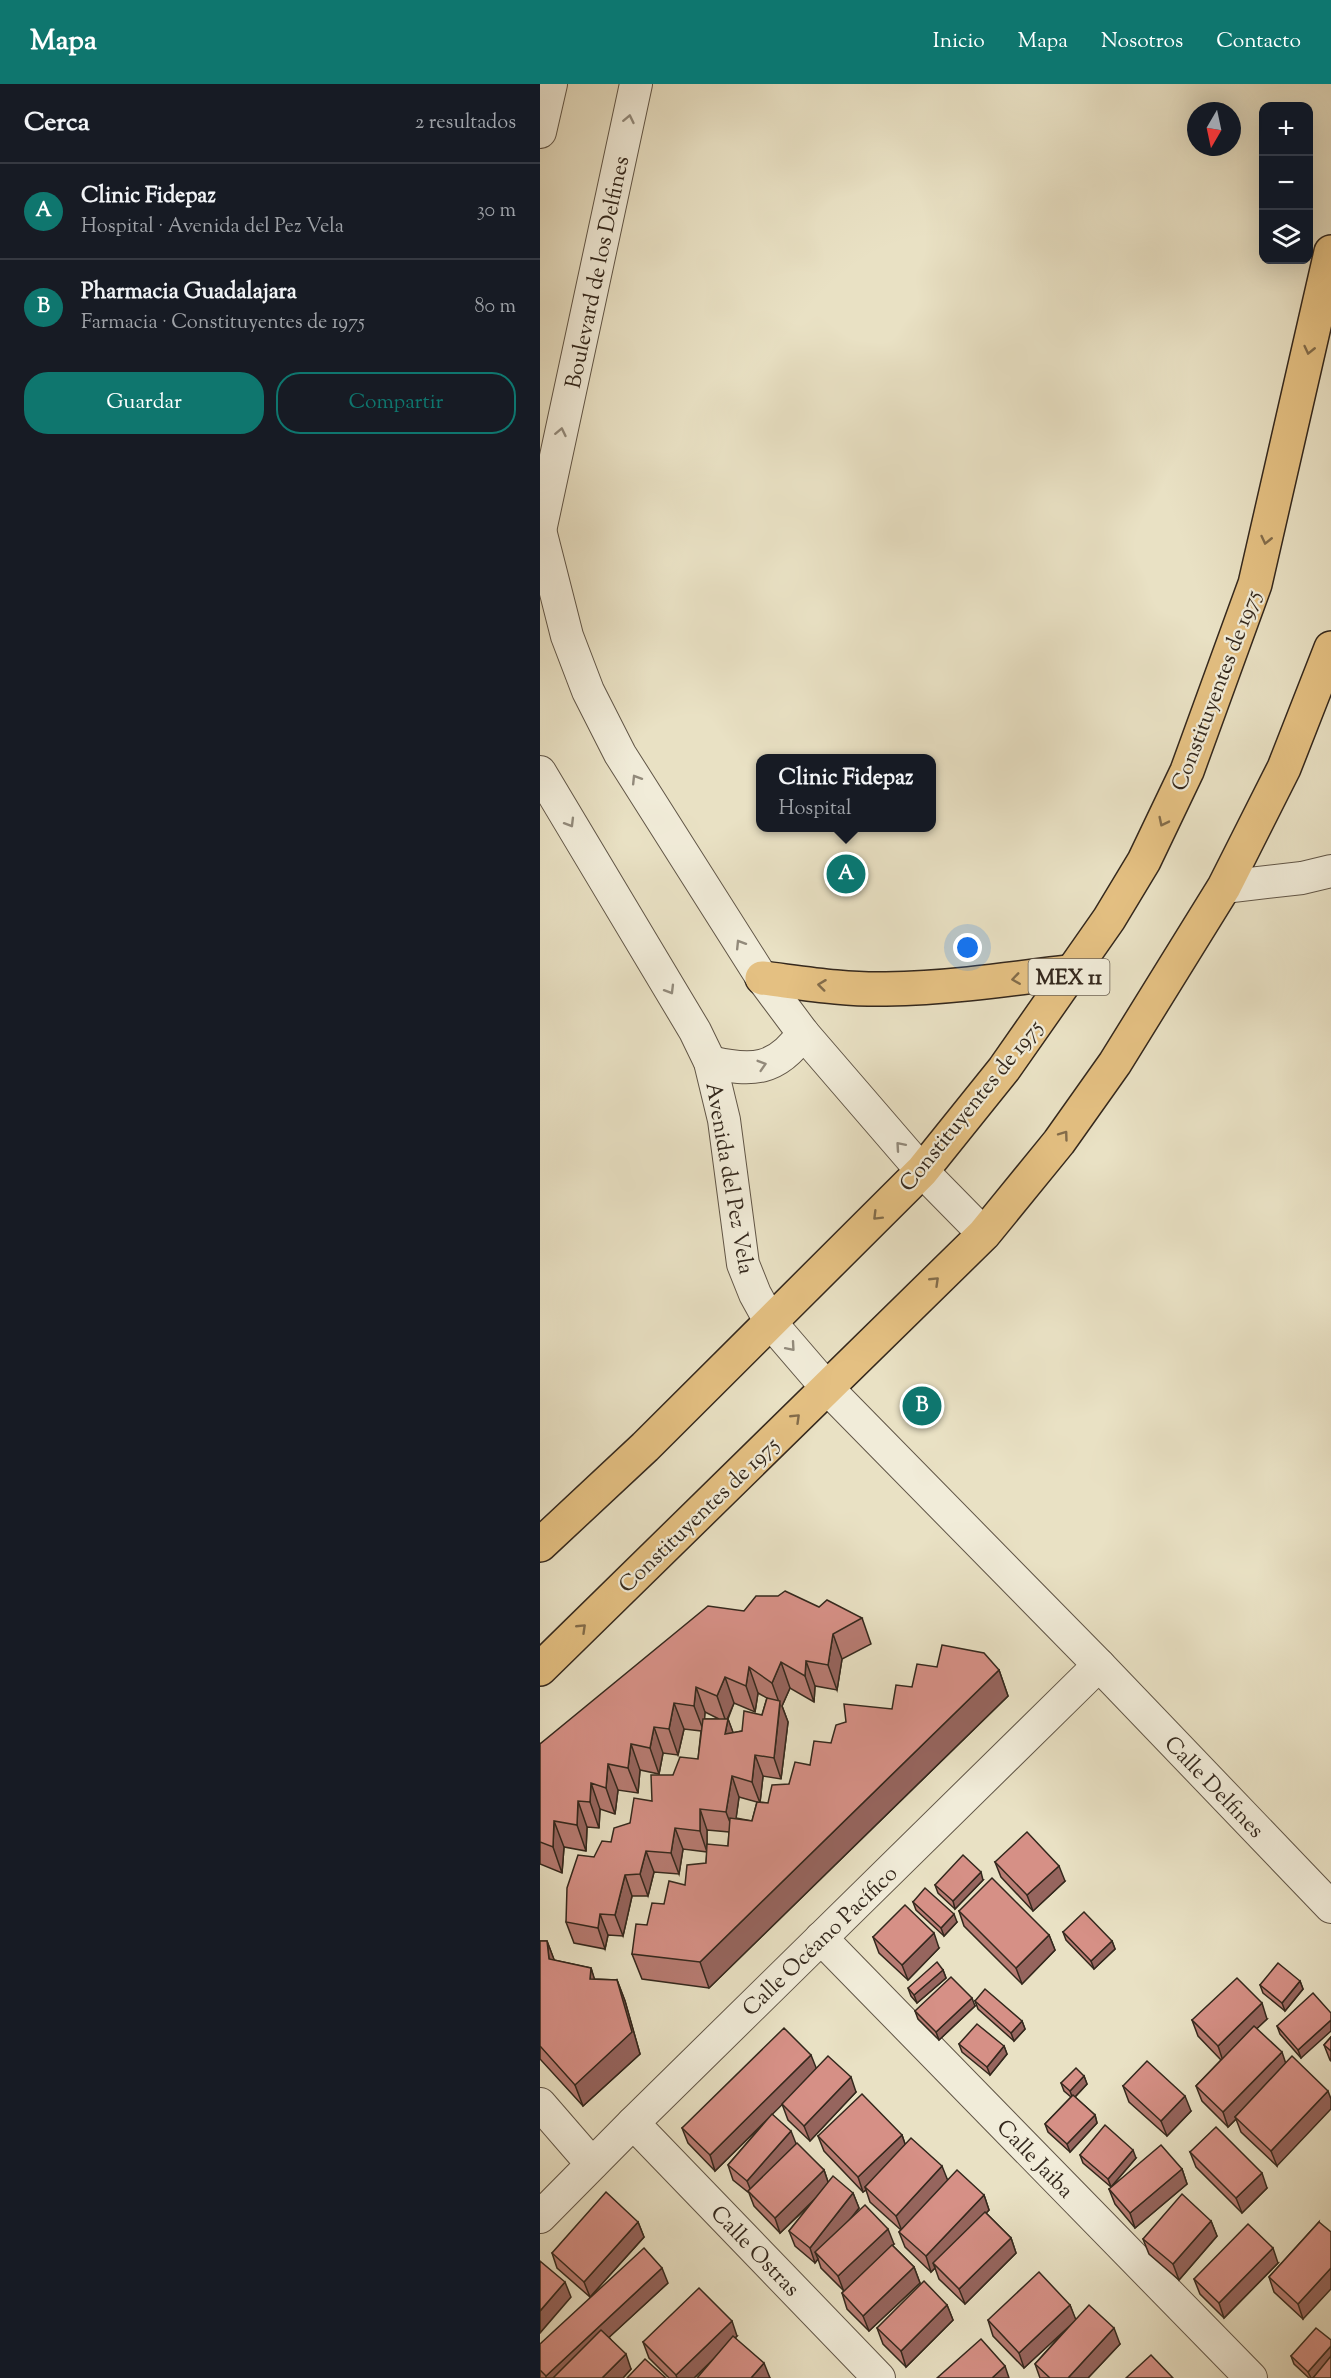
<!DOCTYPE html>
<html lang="es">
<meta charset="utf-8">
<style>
body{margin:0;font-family:"Sorts Mill Goudy",serif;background:#242831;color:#f1f3f6}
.controls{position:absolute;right:18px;top:18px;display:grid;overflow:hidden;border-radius:12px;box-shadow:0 6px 24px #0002}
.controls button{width:54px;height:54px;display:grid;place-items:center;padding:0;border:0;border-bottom:2px solid #363941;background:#171b24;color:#f1f3f6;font:30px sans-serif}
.compass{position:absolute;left:647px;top:18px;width:54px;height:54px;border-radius:50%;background:#171b24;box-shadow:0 6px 24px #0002;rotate:189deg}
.you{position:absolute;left:428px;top:864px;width:21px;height:21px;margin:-15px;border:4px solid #fff;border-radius:50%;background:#1a73e8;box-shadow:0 0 0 9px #1a73e833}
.badge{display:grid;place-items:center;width:39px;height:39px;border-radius:50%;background:#0f766e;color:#fff;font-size:20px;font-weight:700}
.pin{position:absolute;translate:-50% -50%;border:3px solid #fff;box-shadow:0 2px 6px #0006}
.popup{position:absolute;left:216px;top:670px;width:180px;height:78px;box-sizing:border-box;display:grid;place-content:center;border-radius:12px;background:#171b24;filter:drop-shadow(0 2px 4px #0005);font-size:20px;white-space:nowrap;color:#9ea1a6}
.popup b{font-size:22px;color:#f1f3f6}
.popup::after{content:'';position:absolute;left:50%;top:100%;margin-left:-12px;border:12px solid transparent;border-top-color:#171b24}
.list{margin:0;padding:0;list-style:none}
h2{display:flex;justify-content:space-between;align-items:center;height:78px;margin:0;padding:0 24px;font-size:26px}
h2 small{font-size:20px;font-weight:400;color:#9ea1a6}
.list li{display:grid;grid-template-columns:39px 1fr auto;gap:18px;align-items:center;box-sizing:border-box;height:96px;padding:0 24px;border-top:2px solid #363941}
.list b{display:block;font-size:22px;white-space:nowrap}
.list p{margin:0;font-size:20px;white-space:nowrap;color:#9ea1a6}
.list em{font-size:20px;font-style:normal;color:#9ea1a6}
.actions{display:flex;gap:12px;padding:18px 24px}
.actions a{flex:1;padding:14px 0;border:2px solid #0f766e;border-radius:24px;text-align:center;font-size:21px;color:#0f766e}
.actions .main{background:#0f766e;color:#fff}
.icon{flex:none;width:33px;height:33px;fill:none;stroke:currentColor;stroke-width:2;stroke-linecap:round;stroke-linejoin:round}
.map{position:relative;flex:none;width:791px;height:2294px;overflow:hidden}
header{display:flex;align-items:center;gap:36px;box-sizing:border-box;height:84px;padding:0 30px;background:#0f766e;color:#fff}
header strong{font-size:28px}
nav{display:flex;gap:33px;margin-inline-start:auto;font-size:21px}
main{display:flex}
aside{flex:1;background:#171b24}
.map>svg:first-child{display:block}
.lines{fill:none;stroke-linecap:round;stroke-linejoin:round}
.street-casing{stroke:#615647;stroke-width:34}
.primary-casing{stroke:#34281d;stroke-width:36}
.street{stroke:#f1ecd9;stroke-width:32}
.primary{stroke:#e4c082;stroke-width:33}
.wall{fill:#b87c73;stroke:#34281d;stroke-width:1.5;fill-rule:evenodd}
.shaded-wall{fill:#96655e;stroke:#34281d;stroke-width:1.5}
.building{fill:#d69086;stroke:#34281d;stroke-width:1.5}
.oneway{stroke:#928a7b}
.oneway2{stroke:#836c4a}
.labels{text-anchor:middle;stroke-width:4.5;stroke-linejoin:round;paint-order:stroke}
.shield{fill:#f1ecd9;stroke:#6d6355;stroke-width:1.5}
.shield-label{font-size:21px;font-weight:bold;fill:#34281d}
.street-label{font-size:22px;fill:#34281d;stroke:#f1ecd9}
</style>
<header>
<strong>Mapa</strong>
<nav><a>Inicio</a><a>Mapa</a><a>Nosotros</a><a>Contacto</a></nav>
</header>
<main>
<aside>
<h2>Cerca<small>2 resultados</small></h2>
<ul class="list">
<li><span class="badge">A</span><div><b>Clinic Fidepaz</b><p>Hospital · Avenida del Pez Vela</p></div><em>30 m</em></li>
<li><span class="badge">B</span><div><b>Pharmacia Guadalajara</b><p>Farmacia · Constituyentes de 1975</p></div><em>80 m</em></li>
</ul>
<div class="actions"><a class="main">Guardar</a><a>Compartir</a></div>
</aside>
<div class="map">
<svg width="791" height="2294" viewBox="0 0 791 2294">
<rect width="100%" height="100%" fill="#e9e1c4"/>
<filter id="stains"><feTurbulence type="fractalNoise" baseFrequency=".00333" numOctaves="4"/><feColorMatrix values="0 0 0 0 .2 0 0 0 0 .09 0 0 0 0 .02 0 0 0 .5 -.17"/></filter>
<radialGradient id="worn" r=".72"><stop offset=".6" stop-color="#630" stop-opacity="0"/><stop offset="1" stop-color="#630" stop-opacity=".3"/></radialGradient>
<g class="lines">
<defs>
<g id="street">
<path d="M0,48L11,0"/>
<path d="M0,446L27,552L48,607L80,670L222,894L263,949L382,1087L444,1150"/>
<path d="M0,447L96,0"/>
<path d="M0,688L155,947L170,978L184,1036L203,1180L215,1210L231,1239L287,1304L559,1581L791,1823"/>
<path d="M684,803L762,794L791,787"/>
<path d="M170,978C212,988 237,987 263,949"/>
<path d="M281,1854L711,2294"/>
<path d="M0,2020L52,2080"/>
<path d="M93,2039L339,2294"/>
<path d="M0,2133L93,2039L559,1581"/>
</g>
<g id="primary">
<path d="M222,894C263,899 305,906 346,905C409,904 471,895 534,887"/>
<path d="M0,1461L105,1363L382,1087L464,985L569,835L604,777L647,687L715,500L791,168"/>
<path d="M0,1585L444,1150L519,1058L575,979L684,803L744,684L791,564"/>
</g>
</defs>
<use href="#street" class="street-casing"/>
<use href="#primary" class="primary-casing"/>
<use href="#street" class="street"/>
<use href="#primary" class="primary"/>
</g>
<g class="wall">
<path d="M279,1523L322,1534L331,1560L302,1575L297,1606L275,1602L274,1618L250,1604L242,1622L248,1638L241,1695L223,1692L220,1718L228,1719L270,1681L291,1659L352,1625L372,1603L397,1583L459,1586L468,1612L169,1904L102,1895L92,1870L107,1841L124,1820L145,1801L166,1779L167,1768L143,1765L139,1790L114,1788L108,1812H92L83,1852L68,1851L65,1865L34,1859L26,1838L54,1773L71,1758L112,1717L133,1691L158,1675L161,1647L144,1645L138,1671L123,1669L119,1690L100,1686L98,1709L78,1706L75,1730L60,1725L59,1744L47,1743L46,1767L24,1763L22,1789L0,1780V1660L204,1527ZM218,1609L227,1614L222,1631L202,1647L193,1649L188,1635L194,1619L215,1628ZM165,1628L179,1635H164ZM199,1713L217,1718L212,1737L196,1734ZM167,1746L189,1748L188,1762H167Z"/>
<path d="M455,1778L525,1797L493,1827L461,1793Z"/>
<path d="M443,1796L415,1825L398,1809L395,1801Z"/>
<path d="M373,1818L417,1838L404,1852L376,1826Z"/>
<path d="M419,1827L509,1851L515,1866L482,1900L424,1842Z"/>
<path d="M523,1848L572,1857L575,1865L554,1885L526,1856Z"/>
<path d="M333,1853L399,1864L368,1896L339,1869Z"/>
<path d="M0,1857H7L14,1876L51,1884L54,1895L77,1896L85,1917L100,1970L43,2022L0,1975Z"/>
<path d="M403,1886L406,1894L377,1919L371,1912L368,1904Z"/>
<path d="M760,1897L763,1905L745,1927L723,1909L720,1901Z"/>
<path d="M435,1917L482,1937L485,1945L474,1957L438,1925Z"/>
<path d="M435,1922L399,1956L378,1935L375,1927Z"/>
<path d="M791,1929L761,1974L740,1950L737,1942Z"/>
<path d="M727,1935L717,1944L737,2082L701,2048L696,2035L688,2043L662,2017L656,2002L681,1976L658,1952L652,1936Z"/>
<path d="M791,1953V1977L790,1976L784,1961Z"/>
<path d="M419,1960L464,1962L467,1970L450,1991L422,1968Z"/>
<path d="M276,1984L316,2008L270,2057L248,2036L242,2020L244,2018L232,2030L256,2060L284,2086L288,2098L313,2109L319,2124L310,2135L354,2160L352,2161L374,2183L380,2199L329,2247L307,2225L302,2209L304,2207L281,2184L278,2175L275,2179L255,2162L249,2147L272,2119L240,2149L214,2122L209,2109L193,2096L188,2081L227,2036L175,2087L148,2059L142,2044Z"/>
<path d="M544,1992L547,2000L535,2013L555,2031L557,2039L530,2068L508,2048L505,2040L531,2013L524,2007L521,1999Z"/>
<path d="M583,2002L651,2027L627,2052L589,2018Z"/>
<path d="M362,2051L365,2060L408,2096L444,2111L449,2126L446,2129L471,2154L476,2169L425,2220L399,2195L395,2184L391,2188L365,2163L359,2148L361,2146L330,2118L326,2106L323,2108L284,2067L278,2052Z"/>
<path d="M650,2068L727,2104L702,2129L656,2083Z"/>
<path d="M540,2071L596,2074L571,2103L543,2079Z"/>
<path d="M642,2085L647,2100L595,2144L575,2120L569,2105Z"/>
<path d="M671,2137L677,2152L639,2196L609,2170L603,2155Z"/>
<path d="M98,2138L104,2153L50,2213L17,2184L12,2169Z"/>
<path d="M779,2138L763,2235L734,2208L729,2193Z"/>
<path d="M738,2179L684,2234L660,2210L654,2195Z"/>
<path d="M128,2199L69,2253L91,2285L83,2294H0V2260Z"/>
<path d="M407,2221L413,2236L366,2283L343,2260L337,2244Z"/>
<path d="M530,2221L535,2235L580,2260L548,2294H500L495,2280L528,2243L484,2284L453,2252L448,2236Z"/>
<path d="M197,2252L195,2254L230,2294L172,2276L154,2294H129L109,2274L103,2258Z"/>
<path d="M791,2256L773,2294H769L754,2280L751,2272Z"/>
</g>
<g class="shaded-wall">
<path d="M293,1550L302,1575L297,1606L288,1581Z"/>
<path d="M266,1577L275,1602L274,1618L265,1592Z"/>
<path d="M241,1578L250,1604L242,1622L248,1638L241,1695L234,1674L240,1621L232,1599Z"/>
<path d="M209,1583L218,1609L215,1628L206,1602Z"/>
<path d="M459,1586L468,1612L169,1904L160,1878Z"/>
<path d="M185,1593L194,1619L186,1638L177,1612Z"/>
<path d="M156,1603L165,1628L164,1648L154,1622Z"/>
<path d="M134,1619L144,1645L138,1671L129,1645Z"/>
<path d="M188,1635L196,1656L185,1650Z"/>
<path d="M114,1643L123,1669L119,1690L110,1664Z"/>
<path d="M91,1660L100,1686L98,1709L88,1684Z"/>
<path d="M215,1671L223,1692L220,1719L212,1698Z"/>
<path d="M68,1680L78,1706L75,1730L66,1704Z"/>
<path d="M192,1692L199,1713L194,1749L186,1728Z"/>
<path d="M51,1699L60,1725L59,1744L50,1718Z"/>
<path d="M38,1717L47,1743L46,1767L37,1741Z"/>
<path d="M160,1725L167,1746V1768L160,1747Z"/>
<path d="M14,1737L24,1763L22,1789L13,1763Z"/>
<path d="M135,1744L143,1765L139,1790L131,1769Z"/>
<path d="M106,1767L114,1788L108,1812L100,1790Z"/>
<path d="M519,1782L525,1797L493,1827L487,1811Z"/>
<path d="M441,1788L443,1796L415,1825L413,1817Z"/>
<path d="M85,1791L92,1812L83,1852L75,1831Z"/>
<path d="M60,1830L68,1851L65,1865L58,1844Z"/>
<path d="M414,1830L417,1838L404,1852L401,1844Z"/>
<path d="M394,1849L399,1864L368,1896L362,1881Z"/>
<path d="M509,1851L515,1866L482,1900L476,1884Z"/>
<path d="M7,1857L15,1878L9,1875Z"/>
<path d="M572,1857L575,1865L554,1885L551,1877Z"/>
<path d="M51,1884L58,1906L50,1895Z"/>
<path d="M403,1886L406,1894L377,1919L374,1911Z"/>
<path d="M77,1896L85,1917L100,1970L43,2022L35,2001Z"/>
<path d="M760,1897L763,1905L745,1927L742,1919Z"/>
<path d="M432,1914L435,1922L399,1956L396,1948Z"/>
<path d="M722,1919L727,1935L683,1977L678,1962Z"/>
<path d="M791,1936V1947L761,1974L758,1966Z"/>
<path d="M482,1937L485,1945L474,1957L471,1949Z"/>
<path d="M464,1962L467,1970L450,1991L447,1983Z"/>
<path d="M742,1968L747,1983L695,2033L696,2035L688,2043L683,2028Z"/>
<path d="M271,1971L277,1986L175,2087L170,2071Z"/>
<path d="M544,1992L547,2000L533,2015L530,2007Z"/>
<path d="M311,1993L316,2008L270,2057L264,2042Z"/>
<path d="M788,2007L791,2015V2025L737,2082L731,2067Z"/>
<path d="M645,2012L651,2027L627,2052L621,2037Z"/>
<path d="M555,2031L557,2039L530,2068L527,2060Z"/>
<path d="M251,2047L257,2062L213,2112L207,2097Z"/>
<path d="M362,2051L367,2066L325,2103L326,2106L323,2108L318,2093Z"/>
<path d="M593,2066L596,2074L571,2103L568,2095Z"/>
<path d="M402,2082L408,2097L362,2147L356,2132Z"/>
<path d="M642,2085L647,2100L595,2144L590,2129Z"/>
<path d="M284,2086L289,2101L240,2149L235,2134Z"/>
<path d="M722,2089L727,2104L702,2129L696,2114Z"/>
<path d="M313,2109L319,2124L280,2173L275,2168L278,2175L275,2179L270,2164Z"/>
<path d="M444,2111L449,2126L396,2182L393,2179L395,2184L391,2188L386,2172Z"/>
<path d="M671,2137L677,2152L639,2196L633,2180Z"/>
<path d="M98,2138L104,2153L50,2213L44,2198Z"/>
<path d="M348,2145L354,2160L304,2208L298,2192Z"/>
<path d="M471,2154L476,2169L425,2220L419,2205Z"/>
<path d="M733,2164L738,2179L684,2234L679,2219Z"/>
<path d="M374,2183L380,2199L329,2247L323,2232Z"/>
<path d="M122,2184L128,2199L25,2294H6V2292Z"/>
<path d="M791,2184V2205L763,2235L758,2220Z"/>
<path d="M25,2198L31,2213L0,2249V2227Z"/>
<path d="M407,2221L413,2236L366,2283L361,2267Z"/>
<path d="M530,2221L536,2236L484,2284L479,2269Z"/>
<path d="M192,2237L197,2252L154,2294H137L136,2291Z"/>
<path d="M574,2244L580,2260L548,2294H528Z"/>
<path d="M791,2262V2273L773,2294H771L768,2288Z"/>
<path d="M86,2270L91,2285L83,2294H62Z"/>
<path d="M224,2279L230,2294H211Z"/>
<path d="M465,2282L469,2294H452Z"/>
</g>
<g class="building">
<path d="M245,1507L279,1523L287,1516L322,1534L293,1550L288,1581L266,1577L265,1592L241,1578L232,1599L209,1583L206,1602L185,1593L177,1612L156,1603L154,1622L134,1619L129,1645L114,1643L110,1664L91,1660L88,1684L68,1680L66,1704L51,1699L50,1718L38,1717L37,1741L14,1737L13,1763L0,1758V1660L168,1522L204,1527L216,1512H238Z"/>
<path d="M402,1561L444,1569L459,1586L160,1878L92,1870L96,1840L107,1841L112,1819L124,1820L129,1797L145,1801L147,1781L166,1779L167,1760L188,1762L190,1734L212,1737L217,1718L228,1719L232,1701L249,1700L255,1678L270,1681L274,1657L291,1659L296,1641L306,1638L304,1620L352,1625L356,1601L372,1603L377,1580L397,1583Z"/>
<path d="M227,1614L240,1617L234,1674L215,1671L212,1698L192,1692L186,1728L160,1725V1747L135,1744L131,1769L106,1767L100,1790L85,1791L75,1831L60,1830L58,1844L26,1838L27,1804L38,1771L54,1773L62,1757L71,1758L74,1744L90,1739L94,1714L112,1717L111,1691H133L140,1673L158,1675L163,1635H188L185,1650L202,1647L204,1627L222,1631Z"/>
<path d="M487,1748L519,1782L487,1811L455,1778Z"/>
<path d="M423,1771L441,1788L413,1817L395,1801Z"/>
<path d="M452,1794L509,1851L476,1884L419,1827Z"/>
<path d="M385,1804L414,1830L401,1844L373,1818Z"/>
<path d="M365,1821L394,1849L362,1881L333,1853Z"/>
<path d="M544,1828L572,1857L551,1877L523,1848Z"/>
<path d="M0,1857H7L9,1875L51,1884L50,1895L77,1896L92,1948L35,2001L0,1962Z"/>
<path d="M397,1878L403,1886L374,1911L368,1904Z"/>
<path d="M738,1879L760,1897L742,1919L720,1901Z"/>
<path d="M411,1893L432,1914L396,1948L375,1927Z"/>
<path d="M697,1894L722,1919L678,1962L652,1936Z"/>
<path d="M445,1905L482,1937L471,1949L435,1917Z"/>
<path d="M773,1909L791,1929V1936L758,1966L737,1942Z"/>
<path d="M437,1940L464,1962L447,1983L419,1960Z"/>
<path d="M714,1942L742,1968L683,2028L656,2002Z"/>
<path d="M244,1944L271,1971L170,2071L142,2044Z"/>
<path d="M791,1953V1967L784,1961Z"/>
<path d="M288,1972L311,1993L264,2042L242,2020Z"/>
<path d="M752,1972L788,2007L731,2067L695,2033Z"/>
<path d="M607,1977L645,2012L621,2037L583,2002Z"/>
<path d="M536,1984L544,1992L530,2007L521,1999Z"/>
<path d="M322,2010L362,2051L318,2093L278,2052Z"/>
<path d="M533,2011L555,2031L527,2060L505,2040Z"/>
<path d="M232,2030L251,2047L207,2097L188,2081Z"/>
<path d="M565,2041L593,2066L568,2095L540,2071Z"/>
<path d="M676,2043L722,2089L696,2114L650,2068Z"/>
<path d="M371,2054L402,2082L356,2132L325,2103Z"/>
<path d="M257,2059L284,2086L235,2134L208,2107Z"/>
<path d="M621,2061L642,2085L590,2129L569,2105Z"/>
<path d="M417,2086L444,2111L386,2172L359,2148Z"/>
<path d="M293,2092L313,2109L270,2164L249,2147Z"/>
<path d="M66,2108L98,2138L44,2198L12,2169Z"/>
<path d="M642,2110L671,2137L633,2180L603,2155Z"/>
<path d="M325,2121L348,2145L298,2192L275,2168Z"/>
<path d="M445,2128L471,2154L419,2205L393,2179Z"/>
<path d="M779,2138L791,2148V2184L758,2220L729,2193Z"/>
<path d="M708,2140L733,2164L679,2219L654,2195Z"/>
<path d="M352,2161L374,2183L323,2232L302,2209Z"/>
<path d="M104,2164L122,2184L6,2292L0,2286V2260Z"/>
<path d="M0,2177L25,2198L0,2227Z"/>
<path d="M499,2188L530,2221L479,2269L448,2236Z"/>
<path d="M384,2197L407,2221L361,2267L337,2244Z"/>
<path d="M159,2204L192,2237L136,2291L103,2258Z"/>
<path d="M549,2221L574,2244L528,2294H510L495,2280Z"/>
<path d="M776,2244L791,2256V2262L768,2288L751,2272Z"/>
<path d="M61,2246L86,2270L62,2294H13Z"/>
<path d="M193,2252L224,2279L211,2294H157Z"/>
<path d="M441,2255L465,2282L452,2294H397Z"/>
<path d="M611,2271L633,2294H586Z"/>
<path d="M791,2272V2294H773Z"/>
<path d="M105,2275L126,2294H87Z"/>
</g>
<defs><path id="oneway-chevron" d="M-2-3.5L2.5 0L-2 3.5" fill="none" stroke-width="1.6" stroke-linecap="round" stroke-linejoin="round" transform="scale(1.5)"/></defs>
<g class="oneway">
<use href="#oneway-chevron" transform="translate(89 35) rotate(-78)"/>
<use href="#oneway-chevron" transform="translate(21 348) rotate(-78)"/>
<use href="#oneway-chevron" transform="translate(96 695) rotate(-122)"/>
<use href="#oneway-chevron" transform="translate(30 739) rotate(59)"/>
<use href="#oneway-chevron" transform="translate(200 860) rotate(-122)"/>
<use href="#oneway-chevron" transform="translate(130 906) rotate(59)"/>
<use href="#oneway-chevron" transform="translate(222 981) rotate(-17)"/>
<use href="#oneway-chevron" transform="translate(360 1062) rotate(-131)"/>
<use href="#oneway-chevron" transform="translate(251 1263) rotate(49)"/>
</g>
<g class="oneway2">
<use href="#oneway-chevron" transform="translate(769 266) rotate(103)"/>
<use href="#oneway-chevron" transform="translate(726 456) rotate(103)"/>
<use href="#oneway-chevron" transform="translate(623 738) rotate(116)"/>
<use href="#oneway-chevron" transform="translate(476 895) rotate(172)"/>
<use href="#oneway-chevron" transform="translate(282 901) rotate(-173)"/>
<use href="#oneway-chevron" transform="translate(524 1051) rotate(-54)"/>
<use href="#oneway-chevron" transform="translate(337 1132) rotate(135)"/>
<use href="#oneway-chevron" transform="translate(395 1197) rotate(-44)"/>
<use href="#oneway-chevron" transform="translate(256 1334) rotate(-44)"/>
<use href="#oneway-chevron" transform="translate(42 1544) rotate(-44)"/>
</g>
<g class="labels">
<rect class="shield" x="488.5" y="875" width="81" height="36" rx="4.5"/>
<g class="shield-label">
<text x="529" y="900">MEX 11</text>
</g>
<g class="street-label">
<text transform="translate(56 188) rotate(-78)" y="8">Boulevard de los Delfines</text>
<text transform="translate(675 606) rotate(-69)" y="8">Constituyentes de 1975</text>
<text transform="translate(430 1021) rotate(-51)" y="8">Constituyentes de 1975</text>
<text transform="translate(191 1094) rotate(80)" y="8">Avenida del Pez Vela</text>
<text transform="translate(158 1430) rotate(-44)" y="8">Constituyentes de 1975</text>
<text transform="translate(675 1702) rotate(46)" y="8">Calle Delfines</text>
<text transform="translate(279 1856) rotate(-44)" y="8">Calle Océano Pacífico</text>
<text transform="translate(496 2074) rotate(46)" y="8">Calle Jaiba</text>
<text transform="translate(216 2166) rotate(46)" y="8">Calle Ostras</text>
</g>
</g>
<rect width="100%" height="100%" filter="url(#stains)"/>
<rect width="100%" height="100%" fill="url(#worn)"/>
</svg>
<div class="controls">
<button>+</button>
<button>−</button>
<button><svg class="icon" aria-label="layers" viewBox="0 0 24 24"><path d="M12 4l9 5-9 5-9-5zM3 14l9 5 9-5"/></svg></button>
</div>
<svg class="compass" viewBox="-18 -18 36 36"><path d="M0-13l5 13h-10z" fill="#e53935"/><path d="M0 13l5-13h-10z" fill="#9ea1a6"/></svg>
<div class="you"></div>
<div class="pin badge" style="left:306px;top:790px">A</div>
<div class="popup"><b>Clinic Fidepaz</b>Hospital</div>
<div class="pin badge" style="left:382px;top:1322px">B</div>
</div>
</main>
